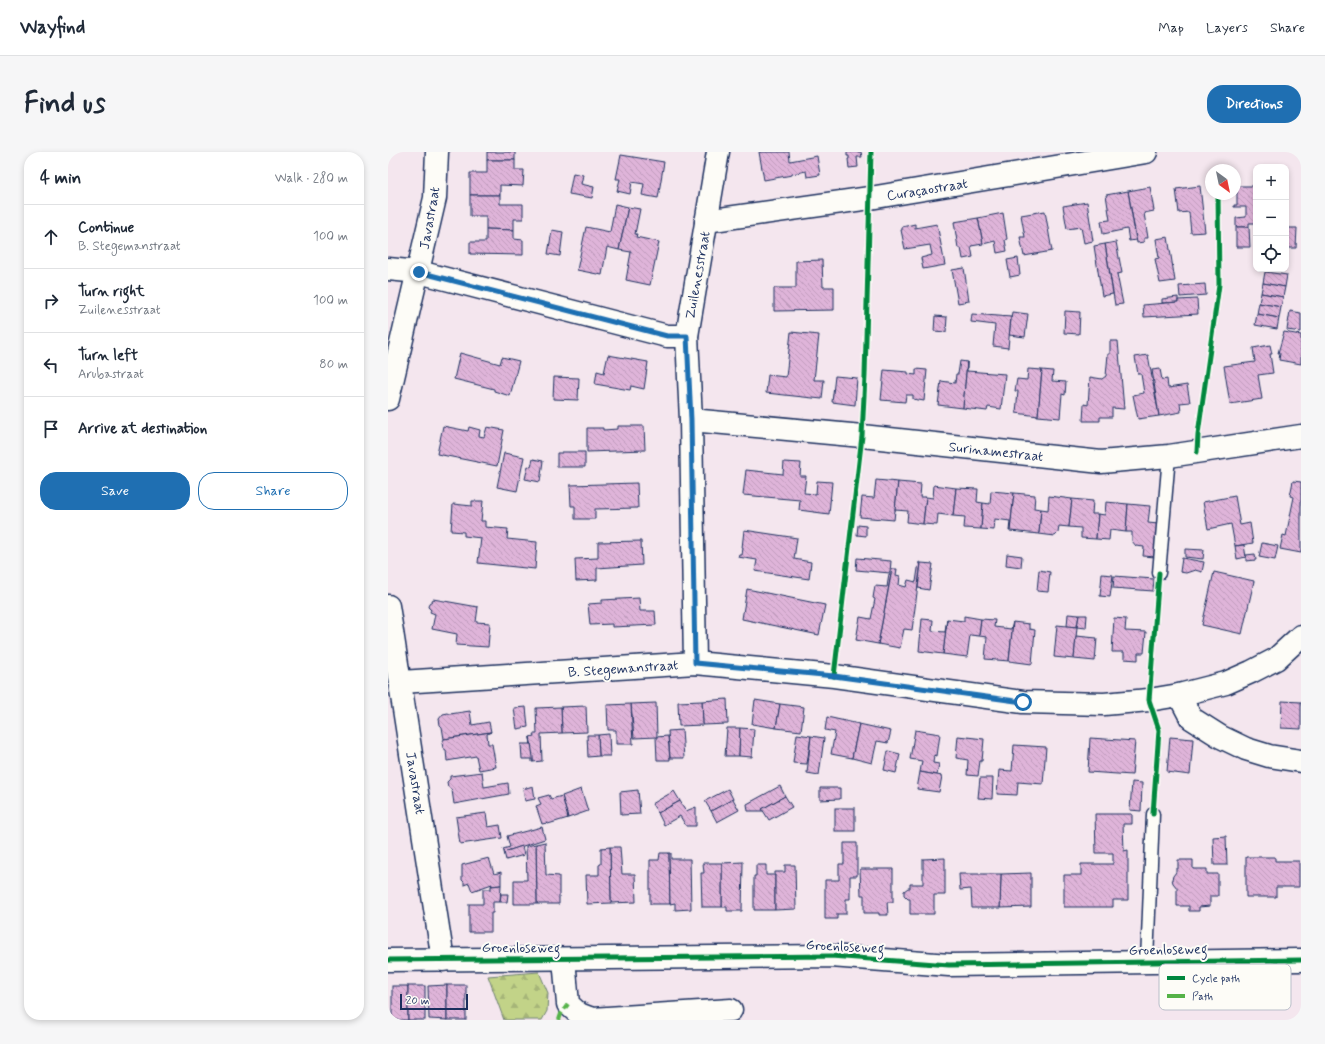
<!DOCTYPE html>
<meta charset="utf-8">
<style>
body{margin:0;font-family:Mynerve,sans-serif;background:#f6f6f7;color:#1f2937}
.controls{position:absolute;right:12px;top:12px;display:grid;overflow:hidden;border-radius:8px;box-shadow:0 2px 6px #0003}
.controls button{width:36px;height:36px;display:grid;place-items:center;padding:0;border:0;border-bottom:1px solid #e0e1e3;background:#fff;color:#1f2937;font:20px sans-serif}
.compass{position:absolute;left:817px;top:12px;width:36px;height:36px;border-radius:50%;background:#fff;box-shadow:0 2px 6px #0003;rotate:147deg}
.scale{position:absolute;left:12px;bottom:10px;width:68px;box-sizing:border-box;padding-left:4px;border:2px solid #1b2f5e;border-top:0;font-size:11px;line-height:14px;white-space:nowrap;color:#1b2f5e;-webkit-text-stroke:3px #fdfcf7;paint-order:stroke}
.stop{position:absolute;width:12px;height:12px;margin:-9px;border:3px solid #1f6fb2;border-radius:50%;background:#fff}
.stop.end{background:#1f6fb2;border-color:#fff;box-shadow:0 1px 4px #0008}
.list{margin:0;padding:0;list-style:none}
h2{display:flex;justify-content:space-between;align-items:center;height:52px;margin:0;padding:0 16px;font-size:17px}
h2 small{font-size:13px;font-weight:400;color:#747a83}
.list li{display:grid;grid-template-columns:26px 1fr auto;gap:12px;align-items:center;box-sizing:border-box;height:64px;padding:0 16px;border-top:1px solid #e0e1e3}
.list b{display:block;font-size:15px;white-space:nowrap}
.list p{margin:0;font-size:13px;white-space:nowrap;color:#747a83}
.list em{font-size:13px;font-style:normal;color:#747a83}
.actions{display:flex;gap:8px;padding:12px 16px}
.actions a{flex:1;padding:9px 0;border:1px solid #1f6fb2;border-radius:16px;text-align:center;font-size:14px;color:#1f6fb2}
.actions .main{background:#1f6fb2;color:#fff}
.icon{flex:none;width:22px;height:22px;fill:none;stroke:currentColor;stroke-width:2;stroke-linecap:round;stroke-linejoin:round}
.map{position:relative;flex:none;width:913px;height:868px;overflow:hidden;border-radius:16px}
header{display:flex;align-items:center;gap:24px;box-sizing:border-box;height:56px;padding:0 20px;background:#fff;border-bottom:1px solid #e0e1e3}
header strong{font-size:19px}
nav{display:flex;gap:22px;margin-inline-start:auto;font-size:14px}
.intro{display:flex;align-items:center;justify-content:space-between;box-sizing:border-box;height:96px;padding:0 24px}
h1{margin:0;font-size:28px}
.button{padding:10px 18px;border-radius:16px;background:#1f6fb2;color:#fff;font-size:14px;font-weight:700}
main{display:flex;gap:24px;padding:0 24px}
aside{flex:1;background:#fff;border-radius:16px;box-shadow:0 2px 6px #0003}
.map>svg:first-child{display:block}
.forest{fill:url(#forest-firs);stroke:#6e8173}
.building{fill:url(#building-back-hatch);stroke:#1b2f5e}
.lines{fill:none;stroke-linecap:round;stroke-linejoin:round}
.service-casing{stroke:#1b2f5e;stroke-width:15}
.minor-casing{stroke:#1b2f5e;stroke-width:25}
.secondary-casing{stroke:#1b2f5e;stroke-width:25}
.service{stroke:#fdfcf7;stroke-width:12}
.minor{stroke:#fdfcf7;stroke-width:22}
.secondary{stroke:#fdfcf7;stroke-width:22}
.quiet{stroke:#55b248;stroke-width:4;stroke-dasharray:8 4;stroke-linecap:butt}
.cycleway-casing{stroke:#fdfcf7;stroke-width:8}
.cycleway{stroke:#00873e;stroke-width:5}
.route{stroke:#1f6fb2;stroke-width:5}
.labels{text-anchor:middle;stroke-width:4;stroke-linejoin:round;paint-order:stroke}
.street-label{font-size:14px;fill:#1b2f5e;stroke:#fdfcf7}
.key{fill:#fdfcf7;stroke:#b9bec9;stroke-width:1}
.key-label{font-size:11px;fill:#1b2f5e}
</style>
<header>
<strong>Wayfind</strong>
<nav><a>Map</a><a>Layers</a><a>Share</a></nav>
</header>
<div class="intro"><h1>Find us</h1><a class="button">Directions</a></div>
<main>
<aside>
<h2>4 min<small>Walk · 280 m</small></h2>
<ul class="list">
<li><svg class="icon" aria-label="ahead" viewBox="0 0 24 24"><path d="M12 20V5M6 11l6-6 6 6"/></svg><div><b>Continue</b><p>B. Stegemanstraat</p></div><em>100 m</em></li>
<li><svg class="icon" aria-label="right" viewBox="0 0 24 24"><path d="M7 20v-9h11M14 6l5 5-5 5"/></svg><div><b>Turn right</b><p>Zuilenesstraat</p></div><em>100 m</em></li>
<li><svg class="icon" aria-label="left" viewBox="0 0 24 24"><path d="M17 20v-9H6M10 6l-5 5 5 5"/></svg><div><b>Turn left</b><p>Arubastraat</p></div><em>80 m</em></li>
<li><svg class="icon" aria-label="arrive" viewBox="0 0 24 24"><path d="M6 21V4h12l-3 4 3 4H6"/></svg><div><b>Arrive at destination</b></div></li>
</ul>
<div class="actions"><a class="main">Save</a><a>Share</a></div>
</aside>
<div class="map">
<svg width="913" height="868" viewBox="0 0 913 868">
<defs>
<pattern id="forest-firs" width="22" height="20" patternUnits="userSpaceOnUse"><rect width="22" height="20" fill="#c2d388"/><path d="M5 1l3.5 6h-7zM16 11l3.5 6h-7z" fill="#a6b578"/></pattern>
<pattern id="building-back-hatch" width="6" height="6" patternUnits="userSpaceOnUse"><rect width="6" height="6" fill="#dfb4d9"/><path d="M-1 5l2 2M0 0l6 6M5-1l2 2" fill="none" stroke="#bf9bbd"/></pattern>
</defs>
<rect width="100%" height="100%" fill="#f4e6ee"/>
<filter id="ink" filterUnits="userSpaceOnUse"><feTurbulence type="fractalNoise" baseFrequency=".025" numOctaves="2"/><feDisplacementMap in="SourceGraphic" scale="8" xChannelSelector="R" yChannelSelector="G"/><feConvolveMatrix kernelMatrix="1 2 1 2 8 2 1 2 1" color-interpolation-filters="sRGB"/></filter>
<g filter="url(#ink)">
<path class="forest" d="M151,820L160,841L159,859L154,868H116L100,824Z"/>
<g class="building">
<rect x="99" y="0" width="28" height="8"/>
<path d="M371,0H401L402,9L429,4L432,23L419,25L418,19L404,22V23L376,28Z"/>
<path d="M459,0H473L474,5H469L470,15L461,16L460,7H461V4H459Z"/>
<path d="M233,3L276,10L270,46L254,43L256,32L244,30L242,42L229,39L232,27H228Z"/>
<path d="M99,8H127V18H136L135,34L112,33V43H82V21H99Z"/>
<path d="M185,21L195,23L193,32L206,35L204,46L181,42Z"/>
<path d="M812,34L817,80L803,81L801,60L791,61L788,37Z"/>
<path d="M849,34H868V71H861V75H848V66L858,65V55H846V53H849Z"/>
<path d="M762,35L766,59L756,61L760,86H756V90L749,91L740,39Z"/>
<path d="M740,39L748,88L741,89L739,77L715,82L713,69L722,68L718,43Z"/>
<rect x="898" y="41" width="1" height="31"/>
<path d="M82,43H112V52H135V67H126V78L98,77V64H82Z"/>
<path d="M699,50L705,89L696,91L693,75L679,77L675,54Z"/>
<path d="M227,52L240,55L231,98L219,95L214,123L189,118L198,75L222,80Z"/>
<path d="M240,55L252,57L247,82H249L248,85L271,90L262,133L238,128L243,100L231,98Z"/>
<path d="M657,59L664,99L636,104L632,85H637L633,63Z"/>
<path d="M615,61L619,87L617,88L619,99L609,101L607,89L595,92L590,66Z"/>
<path d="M590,66L595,92L583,94L585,105L575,107L573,96H570L566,70Z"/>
<path d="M527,72V76L549,72L557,113L535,117L533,106L544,103L542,93L517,97L513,78H514V75Z"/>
<path d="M848,75H861L862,95H848Z"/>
<path d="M898,76H909L908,96H898Z"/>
<path d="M98,77L126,78V87L135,88V103L82,102V90H98Z"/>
<path d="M164,78L175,80L172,104L160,102Z"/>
<path d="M780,85L787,129L772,131L767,107L771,106L768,87Z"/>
<path d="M728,90L734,121L729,122L735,152L727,153L717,92Z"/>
<path d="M717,92L725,142L714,144L706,94Z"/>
<path d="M630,106L632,123L622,125L619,108Z"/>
<path d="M434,108L435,135H446V158L386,159V136H408V109Z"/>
<path d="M576,116L581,149L570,151L564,118Z"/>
<path d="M877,120L899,123L897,135L875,131Z"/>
<path d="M875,131L897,135L895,145L873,141Z"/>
<path d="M817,132L818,143L792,145L791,134Z"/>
<path d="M873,141L895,145L893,155L871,151Z"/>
<path d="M790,145V150L774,151V147Z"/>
<path d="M809,147L810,162L756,165L755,153L790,150V148Z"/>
<path d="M871,151L893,155L891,166L869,162Z"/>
<path d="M677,159L692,160L691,182L676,181Z"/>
<path d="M902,159L913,161V180L899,178Z"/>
<path d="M624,160L640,162L637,185L621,183Z"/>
<path d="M584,162L623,165L620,196L605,194L607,173L583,170Z"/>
<path d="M869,162L891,166L889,177L867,173Z"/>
<path d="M547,164L559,165L558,180L546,179Z"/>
<path d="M403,180L431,183L426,228H436L434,247L378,241L380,223L398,225Z"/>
<path d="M896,180L913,183V212L891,208L892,201H890Z"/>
<path d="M722,189H730L736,257L724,256V265H712V269H695L696,252L700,253L702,225L714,227L718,224L720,202H722Z"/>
<path d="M882,193L884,202H882L885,221L870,223L874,247L842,252L836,214L867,210L865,196Z"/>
<path d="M72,201L112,212L114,205L131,209L122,244L106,239V237L66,227Z"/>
<path d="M220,203L260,210L256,237L243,234L242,238L207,232L209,219L216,221Z"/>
<path d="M760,203L771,264L750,267L745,243L756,241L753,222H750L747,205Z"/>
<path d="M572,209L579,210L575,256L550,253L553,229L567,231L568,222H570Z"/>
<path d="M579,210V219L617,222L613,257L600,255L599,259L575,256Z"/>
<path d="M528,217L539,218L536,249L525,247V243H518L517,250L493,248L496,218L520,220V222L528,223Z"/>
<path d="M640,217L654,218L650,264L628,261L630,239H627L629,227L639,228Z"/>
<path d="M772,217L774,228L779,227L780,236L799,233L802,250L792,251L793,260L771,264L764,218Z"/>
<path d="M654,218L665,219L664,229L678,230L677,243L674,242L672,266L650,264Z"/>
<path d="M447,224L469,226L467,253L444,250Z"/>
<path d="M166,225L191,226L190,248L165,247Z"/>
<path d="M55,274L80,279L81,275L92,278L91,284L96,285L99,275L116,278L109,314L49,302Z"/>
<path d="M230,274H256L257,298L199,300V276H215V278L230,277Z"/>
<path d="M174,300H197V315H169V301H174Z"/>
<path d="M116,301L136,305L129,339L109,335Z"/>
<path d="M145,307L155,309L152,330L137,327L140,314L143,315Z"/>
<path d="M396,310L413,311L412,324H418L416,341L428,342L429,329L444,330L441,362L411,358L412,348L355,343L358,318L395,322Z"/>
<path d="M488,328L510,330L506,368L472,365L474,345L486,346Z"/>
<path d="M905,329L913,330V401L892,397L895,383L898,384L906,345L902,344Z"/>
<path d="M510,330L533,332L532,345H538L535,372L519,370L520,359L507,358Z"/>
<path d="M249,331L250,356L207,357V367H187V354H183L182,333Z"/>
<path d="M546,333L568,336L565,364L550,362L549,373L535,372L538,345L545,346Z"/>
<path d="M568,336L590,337L589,350L595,351L593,377L576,376L577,365L565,364Z"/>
<path d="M603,339L626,341L622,379H621L622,369L607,367L606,378L593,377L595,351L602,352Z"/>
<path d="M626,341L647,343L646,356L653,357L651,382L622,379Z"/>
<path d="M661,344L684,347L681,375L671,374L670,381L667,384L651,382L653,357L660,358Z"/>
<path d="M847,344L852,373L862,371L865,391L847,394L843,372L820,377L815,350Z"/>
<path d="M684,347L705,349L704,362H710L708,387L693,386V376L681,375Z"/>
<path d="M84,349H95L93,369H97V375L120,377L119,387L149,390L147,417L90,411L93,386L76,384V380L63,379L65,352L84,354Z"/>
<path d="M718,350L740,352L738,380L722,378L721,388L708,387L710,362L717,363Z"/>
<path d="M740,352L762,354L760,371L770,372L767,405L755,404L756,395L748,394L744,389V380H738Z"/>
<path d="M470,373L478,374V384L469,383Z"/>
<path d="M356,378L409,386L406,407L423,410L421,427L367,419L369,408L350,405L351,403H354L355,396H354Z"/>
<path d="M253,389L254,413L209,416V428L188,429L187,407L210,406V390Z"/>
<path d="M874,391L890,394L887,408L871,405Z"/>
<path d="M856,393L858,405L849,407L847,394Z"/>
<path d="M797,397L816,398L815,407L797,405Z"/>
<path d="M619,402L634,404L633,415L618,413Z"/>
<path d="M867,402L868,408L858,409V403Z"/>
<path d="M469,406L503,409L502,421L468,418Z"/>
<path d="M794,406L816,410L814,420L807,418L798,421L792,420Z"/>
<path d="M531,410L533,411L524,478L516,477L512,496L490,492L504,417H509L508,423L512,424L511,433L518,435L520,428L528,430Z"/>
<path d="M533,411L545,412L541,438L530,436Z"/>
<path d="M651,418L662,420L660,440L649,439Z"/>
<path d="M826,420L866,429L854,482L814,473Z"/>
<path d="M501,422H503L490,492L468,488L472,465L483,467L487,447L485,446L487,434L499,435Z"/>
<path d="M714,422L725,423L722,445L712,444Z"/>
<path d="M726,424L766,427L765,439L725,436Z"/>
<path d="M359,437L437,453L431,483L354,467Z"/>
<path d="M251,446L252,459H267L268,473L224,475V472L202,473L200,452L214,451V448Z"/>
<path d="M45,447L90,455L88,470L102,471L100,495L68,493L69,482L44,477L47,462L42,460L43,458L40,455L41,451L44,449Z"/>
<path d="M680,462L691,463L689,475L679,474Z"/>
<path d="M691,463H699L698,476L689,475Z"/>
<path d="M576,464L593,467L591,484L582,483L579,505L555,502L559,467L576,469Z"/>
<path d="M726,466L738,467L737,479L758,480L756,501H750V508L736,507V500H724Z"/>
<path d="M534,467L545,468L544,479L557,480L559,467L555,502L531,499Z"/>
<path d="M593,467L607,468L606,475L623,477L625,470L621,509L597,507L599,485L591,484Z"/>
<path d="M625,470L641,472V477L647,478L644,512L621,509Z"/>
<path d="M669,473L689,475L686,507L666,505Z"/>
<path d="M688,484L709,486L707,509L686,507Z"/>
<path d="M339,547L340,572L315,573L314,549Z"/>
<path d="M367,548L392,552L388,576L364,572Z"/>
<path d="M314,549L315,573L291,574L290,550Z"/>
<path d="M894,549L913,550V577L893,576Z"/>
<path d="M268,551L269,585L246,586L243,552Z"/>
<path d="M243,552L245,592H228V578H220L219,553Z"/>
<path d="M392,552L416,555L413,579L388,576Z"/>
<path d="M198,554L199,580L174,581L173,555Z"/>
<path d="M138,555L140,575L129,577L126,556Z"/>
<path d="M173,555L174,581L153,582L154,609L145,610L142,585L146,584L145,582H149L148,556Z"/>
<path d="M82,559L84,573L101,570L103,580L56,587L54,575L52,573L51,567L55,562L60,561L62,562Z"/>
<path d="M439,565L471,572L464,606L443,602L447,580L437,578Z"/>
<path d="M471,572L503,579L500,591L489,589L484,611L464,606Z"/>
<path d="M339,576H352L351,604H337Z"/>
<path d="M352,576L366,577L364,605L351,604Z"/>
<path d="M294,578L296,606H282L280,579Z"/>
<path d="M527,578L552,582L549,604L546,603L545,611L551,612L549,623L532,620L534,609L522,607Z"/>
<path d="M103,580L99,582L100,592H104L108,615L91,618L88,604L59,609L58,598L55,596L54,591L56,587Z"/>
<path d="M221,582L222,604H211L210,583Z"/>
<path d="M409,582L423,584L419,612L405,611Z"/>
<path d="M199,583H210L211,604L200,605Z"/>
<path d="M280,584L282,608H269L268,585Z"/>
<path d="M423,584L436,586L431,623L419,621Z"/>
<path d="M570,584L596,587L594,609H592L590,624L579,623L580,608L568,606Z"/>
<path d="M142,585L145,605V610H144V607H134L133,592H143Z"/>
<path d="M782,585L805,587L802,623L779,620Z"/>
<path d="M702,586L747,589L744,623L700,620Z"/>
<path d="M626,593L658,595L655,632L630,630L629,643L609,642L611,618L624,619Z"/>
<path d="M500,599L512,602L508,621L496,618Z"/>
<path d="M94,620L96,635L120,631L121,642L66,652L64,638L60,635L59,630L62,627V624Z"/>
<path d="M532,620L554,624L551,640L529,637Z"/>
<path d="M592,626H605L604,647L590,646Z"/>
<path d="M744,630L754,631L753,659L742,658Z"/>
<path d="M145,634L147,647L137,649L135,637Z"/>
<path d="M392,634L397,644L374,657L376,659H360L359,652Z"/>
<path d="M432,636H452V647L432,648Z"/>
<path d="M193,637L200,659L180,666L174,644Z"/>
<path d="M340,637L345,647L323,659L317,649Z"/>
<path d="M250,638L252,662L233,663L232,640Z"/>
<path d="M286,639L292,649L270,661L264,652Z"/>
<path d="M161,643L163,647L174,644L180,666L160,672L159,671L154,672L148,654L153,652L150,646Z"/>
<path d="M397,644L404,655L381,668L374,657Z"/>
<path d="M345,647L351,658L329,670L323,659Z"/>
<path d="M292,649L298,659L308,655V674H298L292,664L276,673L270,661Z"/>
<rect x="447" y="656" width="20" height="23"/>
<path d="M98,661L100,675L112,673L114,686L72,692L68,665Z"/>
<path d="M707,662H744V672H735L736,699L740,698V748H725V755H676V723H693V712H725V701H708Z"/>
<path d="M154,675L157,687L116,700L115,697L122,695L119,684Z"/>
<path d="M838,684L839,713H826L825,685Z"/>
<path d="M157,690L158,723L171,724V752H149L148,692Z"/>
<path d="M456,691H469V724H462V747H458V762H449V767H437V728H451V712H456Z"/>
<path d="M148,692L149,752H126V728H139L138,694Z"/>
<path d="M134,694L136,703L118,708L116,700Z"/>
<path d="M222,695H232L234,722H247L248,750L223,751Z"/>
<path d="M222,695L223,751L199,752L198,723H211V713L213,712V696Z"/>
<path d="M272,701H281L282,752H262V708H271Z"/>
<path d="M281,701H283V707H302L303,757L287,758V751L282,752Z"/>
<path d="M858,705H887V709H911V735H888V745H858Z"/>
<path d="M101,706L106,722L113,720V733L103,734L104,732L84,739L81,731L76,733V730L74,728V713Z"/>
<path d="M557,706V743H546V762H522V747H520L516,743V739L520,736H522V732H535V707Z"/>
<path d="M790,708H805V717H819V722H830V744H822V754L811,755V759H801V754H789V736L785,731L784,727L785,724L788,720V717H790Z"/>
<path d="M355,710L354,759H339V755H334V711Z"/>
<path d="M315,711H334V755H314L313,721H316Z"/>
<path d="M368,713H378V723H387V758H366V724H368Z"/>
<path d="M397,713H407L408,757L387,758V720H397Z"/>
<path d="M472,717H505V750H499L500,763H491V761H476V743H473Z"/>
<path d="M643,721V755L612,756L613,722Z"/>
<path d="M571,722H613L612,756H584L583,737L572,738Z"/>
<path d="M113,733L112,750H105V761H103V780H81V752H95V737H103V734Z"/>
<path d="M113,742H120L119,750H112Z"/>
<path d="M59,833V868L41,867L40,834Z"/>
<rect x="59" y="833" width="19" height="35"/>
<rect x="4" y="834" width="16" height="34"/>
<rect x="20" y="834" width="17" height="34"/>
</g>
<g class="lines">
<defs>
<g id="service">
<path d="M771,421L781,304"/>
<path d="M759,809L765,662"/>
</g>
<g id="minor">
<path d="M318,69L482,46L758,0"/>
<path d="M0,117L31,120L279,184H299"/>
<path d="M0,247L47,46L49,0"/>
<path d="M303,268L474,284L713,310L781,304L913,284"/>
<path d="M0,454L55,808"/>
<path d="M307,511L303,268L299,184L330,0"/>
<path d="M13,530L307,511L446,524L635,550L716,552L761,548L791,543L838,531L863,520L888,507L913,484"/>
<path d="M791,543L803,566L833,585L858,597L881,604L913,609"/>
<path d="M176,807L180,852L191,862L204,867L343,858"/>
</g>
<path id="secondary" d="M0,808L443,804L561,813L913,808"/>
</defs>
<use href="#service" class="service-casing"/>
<use href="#minor" class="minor-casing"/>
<use href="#secondary" class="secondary-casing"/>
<use href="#service" class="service"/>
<use href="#minor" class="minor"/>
<use href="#secondary" class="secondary"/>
<path class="quiet" d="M171,868L173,862L180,852"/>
<defs>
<g id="cycleway">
<path d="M809,300L810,282L831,133L830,42"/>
<path d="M446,524L474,284L477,224L483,0"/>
<path d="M765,662L771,578L761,548L771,421"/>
<path d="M0,808L443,804L561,813L913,808"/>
</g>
</defs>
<use href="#cycleway" class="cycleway-casing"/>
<use href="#cycleway" class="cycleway"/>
</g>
</g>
<g class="lines" filter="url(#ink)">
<path class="route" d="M31,120L279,184H299L303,268L307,511L446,524L635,550"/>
</g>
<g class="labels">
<g class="street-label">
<text transform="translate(539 37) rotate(-9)" y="5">Curaçaostraat</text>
<text transform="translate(41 66) rotate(-80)" y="5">Javastraat</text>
<text transform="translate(309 123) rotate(-80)" y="5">Zuilenesstraat</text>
<text transform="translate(608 299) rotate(6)" y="5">Surinamestraat</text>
<text transform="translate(235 516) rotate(-4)" y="5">B. Stegemanstraat</text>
<text transform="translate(28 631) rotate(81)" y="5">Javastraat</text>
<text transform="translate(457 794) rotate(3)" y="5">Groenloseweg</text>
<text x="133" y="800">Groenloseweg</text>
<text transform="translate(780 797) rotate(-1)" y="5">Groenloseweg</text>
</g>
</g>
<rect x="771" y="812" width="132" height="46" rx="6" class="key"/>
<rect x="779" y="824" width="18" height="4" fill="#00873e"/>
<rect x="779" y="842" width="18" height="4" fill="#55b248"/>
<g class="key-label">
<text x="804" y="830">Cycle path</text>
<text x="804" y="848">Path</text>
</g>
</svg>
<div class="controls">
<button>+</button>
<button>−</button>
<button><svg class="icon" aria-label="locate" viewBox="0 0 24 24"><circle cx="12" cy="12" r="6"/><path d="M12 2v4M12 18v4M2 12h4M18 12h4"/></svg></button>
</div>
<svg class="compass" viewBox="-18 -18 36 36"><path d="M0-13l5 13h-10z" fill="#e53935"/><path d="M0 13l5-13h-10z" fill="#747a83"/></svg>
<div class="scale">20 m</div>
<div class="stop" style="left:635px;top:550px"></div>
<div class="stop end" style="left:31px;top:120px"></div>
</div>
</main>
